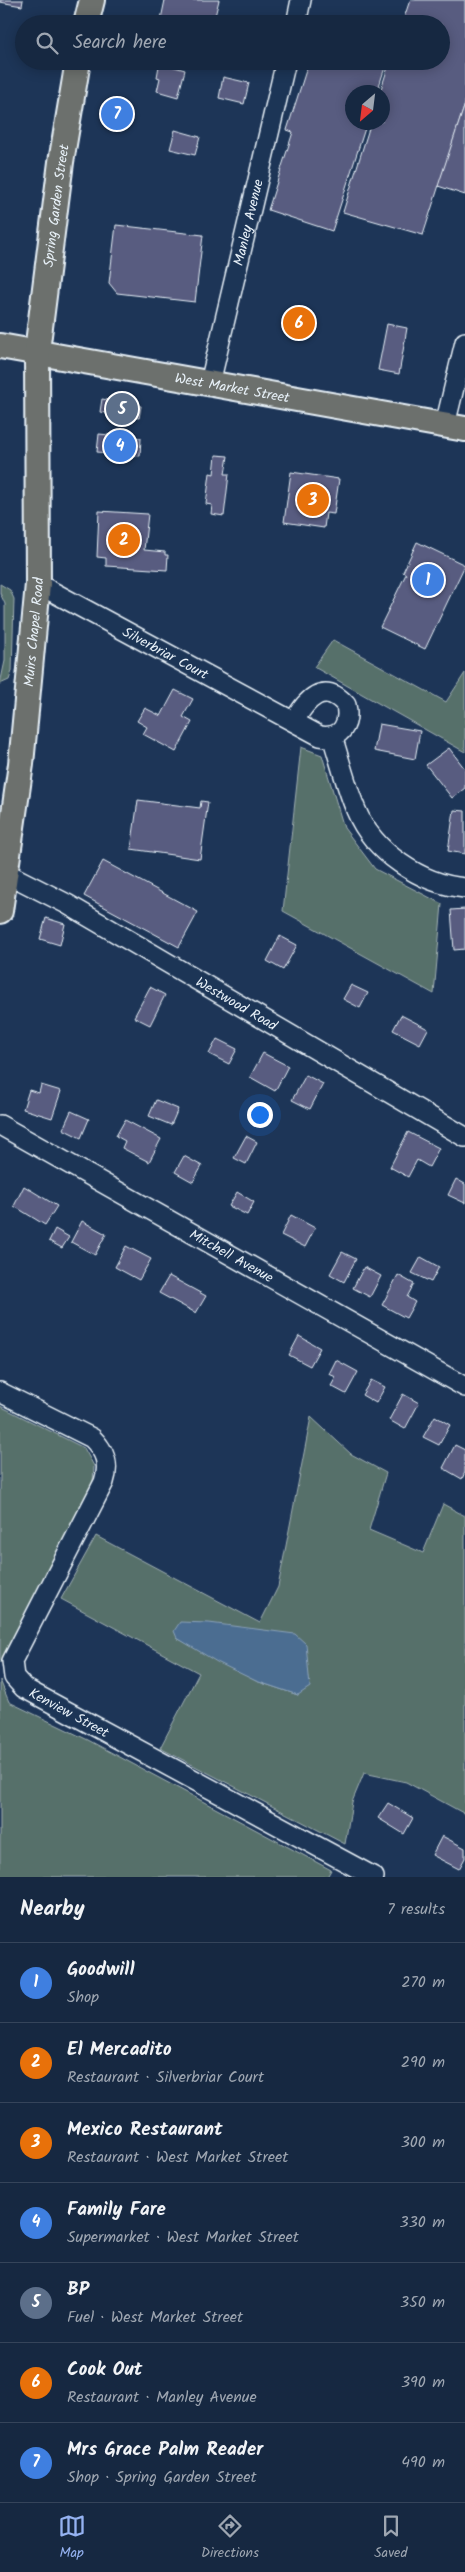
<!DOCTYPE html>
<meta charset="utf-8">
<style>
body{margin:0;font-family:Kalam,sans-serif;background:#23344c;color:#f1f3f6}
.compass{position:absolute;left:345px;top:85px;width:45px;height:45px;border-radius:50%;background:#162841;box-shadow:0 2px 12px #0003;rotate:208deg}
.you{position:absolute;left:259px;top:1114px;width:18px;height:18px;margin:-12px;border:4px solid #fff;border-radius:50%;background:#1a73e8;box-shadow:0 0 0 8px #1a73e833}
.badge{display:grid;place-items:center;width:32px;height:32px;border-radius:50%;background:#95b2f1;color:#fff;font-size:16px;font-weight:700}
.pin{position:absolute;translate:-50% -50%;border:2px solid #fff;box-shadow:0 1px 5px #0006}
.list{margin:0;padding:0;list-style:none}
h2{display:flex;justify-content:space-between;align-items:center;height:65px;margin:0;padding:0 20px;font-size:21px}
h2 small{font-size:16px;font-weight:400;color:#9ea6b1}
.list li{display:grid;grid-template-columns:32px 1fr auto;gap:15px;align-items:center;box-sizing:border-box;height:80px;padding:0 20px;border-top:1px solid #35445a}
.list b{display:block;font-size:19px;white-space:nowrap}
.list p{margin:0;font-size:16px;white-space:nowrap;color:#9ea6b1}
.list em{font-size:16px;font-style:normal;color:#9ea6b1}
.icon{flex:none;width:28px;height:28px;fill:none;stroke:currentColor;stroke-width:2;stroke-linecap:round;stroke-linejoin:round}
.map{position:relative;flex:none;width:465px;height:1877px;overflow:hidden}
.search{position:absolute;background:#162841;box-shadow:0 2px 12px #0003;left:15px;right:15px;top:15px;height:55px;display:flex;align-items:center;gap:12px;box-sizing:border-box;padding:0 18px;border-radius:28px;color:#9ea6b1;font-size:19px}
.sheet{height:625px;background:#162841}
nav{display:flex;justify-content:space-around;align-items:center;box-sizing:border-box;height:70px;border-top:1px solid #35445a;background:#162841;font-size:14px;color:#9ea6b1}
nav a{display:grid;justify-items:center;gap:2px}
nav .on{color:#95b2f1}
.map>svg:first-child{display:block}
.green{fill:#576f6b;stroke:#a0b0b2;fill-rule:evenodd}
.water{fill:#4b6d91;stroke:#8aa2ba}
.building{fill:#595c80;stroke:#e8f1f8}
.lines{fill:none;stroke-linecap:round;stroke-linejoin:round}
.minor-casing{stroke:#e8f1f8;stroke-width:22}
.major-casing{stroke:#e8f1f8;stroke-width:28}
.minor{stroke:#1d3557;stroke-width:19}
.major{stroke:#6c706d;stroke-width:24}
.labels{text-anchor:middle;stroke-width:5;stroke-linejoin:round;paint-order:stroke}
.street-label{font-size:14px;fill:#e8f1f8;stroke:#1d3557}
</style>
<div class="map">
<svg width="465" height="1877" viewBox="0 0 465 1877">
<rect width="100%" height="100%" fill="#1d3557"/>
<filter id="ink" filterUnits="userSpaceOnUse"><feTurbulence type="fractalNoise" baseFrequency=".02" numOctaves="2"/><feDisplacementMap in="SourceGraphic" scale="10" xChannelSelector="R" yChannelSelector="G"/><feConvolveMatrix kernelMatrix="1 2 1 2 8 2 1 2 1" color-interpolation-filters="sRGB"/></filter>
<g filter="url(#ink)">
<g class="green">
<path d="M0,584L10,590L14,599L12,671L9,680L0,684L5,661V604L0,593Z"/>
<path d="M333,640L446,702L465,673V752L314,667Z"/>
<path d="M301,747L322,755L344,828L375,869L442,904L434,994L283,911Z"/>
<path d="M0,1406L84,1448L94,1466L93,1482L0,1663Z"/>
<path d="M311,1417L351,1454L386,1473L369,1530L423,1553L443,1504L465,1516V1814L406,1782L364,1773L352,1802L345,1844L160,1748L199,1673L61,1599L96,1536L260,1623L278,1587ZM177,1638L298,1695L256,1681Z"/>
<path d="M0,1680L9,1702L88,1740L331,1870L327,1877H0Z"/>
</g>
<path class="water" d="M180,1622L209,1623L295,1634L306,1644L310,1687L298,1695L256,1681L217,1662L177,1638L174,1631Z"/>
<g class="building">
<path d="M0,0H23L22,6L0,2Z"/>
<path d="M165,0H219L213,24H160Z"/>
<path d="M410,0H465V104L423,235L343,212L371,122H382V92H380L390,61H441V24H402Z"/>
<path d="M309,61H387L377,92H352V122H367L332,231L268,210L293,132L287,130Z"/>
<path d="M164,64L185,70L178,97L157,91L160,78L157,77L159,66L163,67Z"/>
<path d="M223,77L249,83L244,104L219,98Z"/>
<path d="M108,102L127,105L124,123L105,119Z"/>
<path d="M465,104V195L438,186Z"/>
<path d="M175,130L200,137L195,155L170,149Z"/>
<path d="M116,225L203,235L195,302L117,293L109,283Z"/>
<path d="M387,324L407,328L399,374L378,370Z"/>
<path d="M102,399L141,406L139,418L100,412Z"/>
<path d="M99,434L141,438L140,456L97,452Z"/>
<path d="M216,455L228,456L225,474H229L224,516L211,514L212,505L206,504L210,473L214,474Z"/>
<path d="M291,472L339,479L334,514L326,513L324,528L284,522Z"/>
<path d="M99,511L148,514L144,550L165,552V555H168L167,570L106,566V558L97,557Z"/>
<path d="M417,542L465,565L425,649L380,627L406,574L403,572Z"/>
<path d="M175,690L193,699L183,717L192,722L176,752L143,734L147,727L137,721L145,708L161,716Z"/>
<path d="M379,724L420,731L415,759L374,751Z"/>
<path d="M449,748L465,769V788L452,798L426,765Z"/>
<path d="M138,800L200,808L201,801L208,802L200,859L131,849Z"/>
<path d="M454,810L465,811V854L448,851Z"/>
<path d="M103,861L198,912L179,947L84,896Z"/>
<path d="M465,909V949L454,950L451,910Z"/>
<path d="M46,918L65,924L60,945L40,939Z"/>
<path d="M280,936L297,945L283,970L267,961Z"/>
<path d="M351,985L368,993L360,1008L343,999Z"/>
<path d="M150,987L165,995L150,1025L134,1017Z"/>
<path d="M401,1015L428,1029L420,1044L393,1030Z"/>
<path d="M217,1039L237,1049L229,1064L209,1054Z"/>
<path d="M263,1053L288,1066L275,1091L250,1077Z"/>
<path d="M306,1075L323,1084L310,1109L292,1100Z"/>
<path d="M41,1085L61,1091L52,1118L23,1109L29,1090L39,1093Z"/>
<path d="M156,1100L178,1109L171,1125L149,1116Z"/>
<path d="M71,1111L89,1119L81,1138L63,1129Z"/>
<path d="M125,1120L161,1139L149,1162L122,1148L125,1141L116,1136Z"/>
<path d="M408,1132L439,1148L429,1167L417,1160L408,1177L390,1167Z"/>
<path d="M246,1136L257,1142L246,1164L234,1158Z"/>
<path d="M184,1156L202,1166L193,1182L175,1172Z"/>
<path d="M456,1179L465,1184V1203L448,1195Z"/>
<path d="M24,1186L57,1206L45,1225L14,1206Z"/>
<path d="M237,1192L254,1202L247,1215L229,1206Z"/>
<path d="M291,1215L315,1228L305,1247L281,1235Z"/>
<path d="M82,1221L106,1234L95,1255L71,1242Z"/>
<path d="M55,1229L69,1237L62,1248L49,1241Z"/>
<path d="M126,1246L151,1259L139,1280L115,1267Z"/>
<path d="M342,1252L356,1259L344,1282L330,1274Z"/>
<path d="M421,1257L439,1267L431,1282L412,1273Z"/>
<path d="M364,1267L381,1276L370,1297L353,1288Z"/>
<path d="M398,1275L414,1284L407,1297L415,1302L406,1318L382,1305Z"/>
<path d="M169,1276L206,1296L196,1313L159,1293Z"/>
<path d="M299,1336L320,1348L310,1366L289,1355Z"/>
<path d="M336,1360L358,1372L346,1394L331,1386L336,1377L329,1374Z"/>
<path d="M371,1380L385,1387L376,1403L362,1395Z"/>
<path d="M403,1394L419,1403L405,1429L389,1420Z"/>
<path d="M435,1416L450,1425L439,1445L423,1437Z"/>
<path d="M455,1445L465,1450V1472L462,1479L443,1468Z"/>
<path d="M388,1803L413,1818L404,1834L378,1818Z"/>
<path d="M442,1836L465,1848V1858L459,1869L432,1855Z"/>
</g>
<g class="lines">
<defs>
<g id="minor">
<path d="M296,24L301,0"/>
<path id="s1" d="M210,383L286,61"/>
<path d="M445,425L465,342"/>
<path id="s2" d="M38,584L320,736C342,739 350,724 346,705C324,679 306,700 294,721"/>
<path d="M332,736C340,761 346,786 356,810C373,852 421,884 465,888"/>
<path id="s3" d="M6,873L67,904L465,1137"/>
<path id="s4" d="M0,1125L465,1387"/>
<path id="s5" d="M0,1392L92,1438C105,1451 110,1464 104,1482L12,1661L14,1677L24,1688L374,1877"/>
</g>
<g id="major">
<path d="M86,24L92,0"/>
<path id="s6" d="M0,346L465,429"/>
<path id="s7" d="M0,911L21,764L38,584L37,351L61,162L78,61"/>
</g>
</defs>
<use href="#minor" class="minor-casing"/>
<use href="#major" class="major-casing"/>
<use href="#minor" class="minor"/>
<use href="#major" class="major"/>
</g>
</g>
<g class="labels">
<g class="street-label">
<text dy="5" stroke="none"><textPath href="#s7" startOffset="709">Spring Garden Street</textPath></text>
<text dy="5" stroke="none"><textPath href="#s1" startOffset="165">Manley Avenue</textPath></text>
<text dy="5" stroke="none"><textPath href="#s6" startOffset="236">West Market Street</textPath></text>
<text dy="5" stroke="none"><textPath href="#s7" startOffset="281">Muirs Chapel Road</textPath></text>
<text dy="5" stroke="none"><textPath href="#s2" startOffset="145">Silverbriar Court</textPath></text>
<text dy="5" stroke="none"><textPath href="#s3" startOffset="265">Westwood Road</textPath></text>
<text dy="5" stroke="none"><textPath href="#s4" startOffset="266">Mitchell Avenue</textPath></text>
<text dy="5" stroke="none"><textPath href="#s5" startOffset="435">Kenview Street</textPath></text>
</g>
</g>
</svg>
<svg class="compass" viewBox="-18 -18 36 36"><path d="M0-13l5 13h-10z" fill="#e53935"/><path d="M0 13l5-13h-10z" fill="#9ea6b1"/></svg>
<div class="you"></div>
<div class="pin badge" style="left:428px;top:580px;background:#3f7fe0">1</div>
<div class="pin badge" style="left:124px;top:540px;background:#e8710a">2</div>
<div class="pin badge" style="left:313px;top:500px;background:#e8710a">3</div>
<div class="pin badge" style="left:120px;top:446px;background:#3f7fe0">4</div>
<div class="pin badge" style="left:122px;top:409px;background:#5c6f8a">5</div>
<div class="pin badge" style="left:299px;top:323px;background:#e8710a">6</div>
<div class="pin badge" style="left:117px;top:114px;background:#3f7fe0">7</div>
<div class="search"><svg class="icon" aria-label="search" viewBox="0 0 24 24"><circle cx="10" cy="10" r="6"/><path d="M15 15l6 6"/></svg>Search here</div>
</div>
<section class="sheet">
<h2>Nearby<small>7 results</small></h2>
<ul class="list">
<li><span class="badge" style="background:#3f7fe0">1</span><div><b>Goodwill</b><p>Shop</p></div><em>270 m</em></li>
<li><span class="badge" style="background:#e8710a">2</span><div><b>El Mercadito</b><p>Restaurant · Silverbriar Court</p></div><em>290 m</em></li>
<li><span class="badge" style="background:#e8710a">3</span><div><b>Mexico Restaurant</b><p>Restaurant · West Market Street</p></div><em>300 m</em></li>
<li><span class="badge" style="background:#3f7fe0">4</span><div><b>Family Fare</b><p>Supermarket · West Market Street</p></div><em>330 m</em></li>
<li><span class="badge" style="background:#5c6f8a">5</span><div><b>BP</b><p>Fuel · West Market Street</p></div><em>350 m</em></li>
<li><span class="badge" style="background:#e8710a">6</span><div><b>Cook Out</b><p>Restaurant · Manley Avenue</p></div><em>390 m</em></li>
<li><span class="badge" style="background:#3f7fe0">7</span><div><b>Mrs Grace Palm Reader</b><p>Shop · Spring Garden Street</p></div><em>490 m</em></li>
</ul>
</section>
<nav>
<a class="on"><svg class="icon" aria-label="map" viewBox="0 0 24 24"><path d="M3 6l6-2 6 2 6-2v14l-6 2-6-2-6 2zM9 4v14M15 6v14"/></svg>Map</a>
<a><svg class="icon" aria-label="directions" viewBox="0 0 24 24"><path d="M12 3l9 9-9 9-9-9zM9 14v-3h6M13 9l2 2-2 2"/></svg>Directions</a>
<a><svg class="icon" aria-label="saved" viewBox="0 0 24 24"><path d="M7 4h10v16l-5-4-5 4z"/></svg>Saved</a>
</nav>
